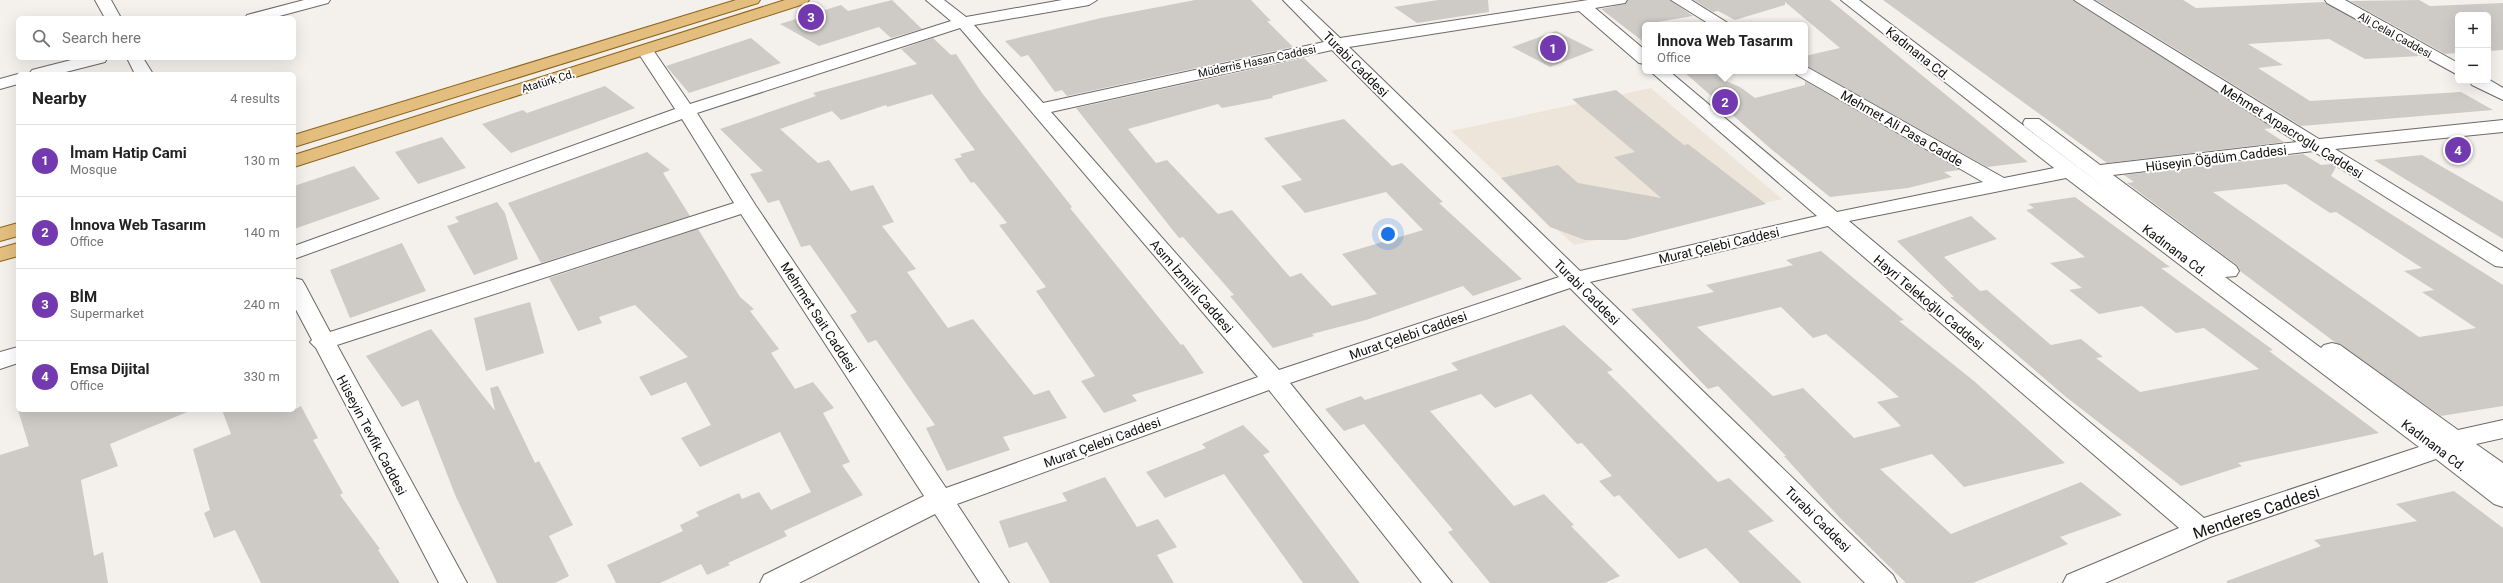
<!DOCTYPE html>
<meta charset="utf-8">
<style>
body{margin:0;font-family:Roboto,sans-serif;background:#f6f6f6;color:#222}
.controls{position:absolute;right:12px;top:12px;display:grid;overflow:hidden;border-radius:6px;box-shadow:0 4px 16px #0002}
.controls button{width:36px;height:36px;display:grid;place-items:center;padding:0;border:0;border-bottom:1px solid #e0e0e0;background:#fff;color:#222;font:20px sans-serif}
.you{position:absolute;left:1388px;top:234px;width:14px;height:14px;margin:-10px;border:3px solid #fff;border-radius:50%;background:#1a73e8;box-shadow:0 0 0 6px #1a73e833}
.badge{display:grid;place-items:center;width:26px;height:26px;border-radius:50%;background:#733ab0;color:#fff;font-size:13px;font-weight:700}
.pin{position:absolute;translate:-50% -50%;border:2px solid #fff;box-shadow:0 1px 4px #0006}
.popup{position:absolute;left:1642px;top:22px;width:166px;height:52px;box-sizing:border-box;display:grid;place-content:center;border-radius:6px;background:#fff;filter:drop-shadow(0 1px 3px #0005);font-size:13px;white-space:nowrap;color:#767676}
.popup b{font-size:15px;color:#222}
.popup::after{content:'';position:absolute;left:50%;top:100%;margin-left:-8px;border:8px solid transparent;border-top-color:#fff}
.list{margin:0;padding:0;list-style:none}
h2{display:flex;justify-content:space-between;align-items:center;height:52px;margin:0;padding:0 16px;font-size:17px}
h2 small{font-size:13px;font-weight:400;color:#767676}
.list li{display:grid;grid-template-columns:26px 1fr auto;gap:12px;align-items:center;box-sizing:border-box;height:72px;padding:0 16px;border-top:1px solid #e0e0e0}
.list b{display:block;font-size:15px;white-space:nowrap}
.list p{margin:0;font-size:13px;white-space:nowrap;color:#767676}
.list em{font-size:13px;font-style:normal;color:#767676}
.icon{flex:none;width:22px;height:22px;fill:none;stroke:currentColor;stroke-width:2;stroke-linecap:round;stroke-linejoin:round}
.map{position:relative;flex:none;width:2503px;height:583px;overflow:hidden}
.search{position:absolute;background:#fff;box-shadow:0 4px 16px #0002;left:16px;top:16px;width:280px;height:44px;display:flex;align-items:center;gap:10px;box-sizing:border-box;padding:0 14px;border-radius:6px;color:#767676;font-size:15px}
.panel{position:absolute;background:#fff;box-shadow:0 4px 16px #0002;left:16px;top:72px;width:280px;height:340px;border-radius:6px}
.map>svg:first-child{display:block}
.built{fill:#ede5da}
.building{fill:#cecbc7;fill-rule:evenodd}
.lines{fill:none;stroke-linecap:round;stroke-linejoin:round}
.minor-casing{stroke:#6c6966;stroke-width:2}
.major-casing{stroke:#8c641e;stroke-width:2}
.minor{fill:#fff;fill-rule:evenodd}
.major{fill:#e3be7e;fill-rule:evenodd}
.labels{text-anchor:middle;stroke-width:4;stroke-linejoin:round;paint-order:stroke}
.far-street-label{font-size:11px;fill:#0f0e0c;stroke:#fff}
.street-label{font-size:13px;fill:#0f0e0c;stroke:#fff}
.near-street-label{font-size:16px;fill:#0f0e0c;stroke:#fff}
</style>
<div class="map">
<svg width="2503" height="583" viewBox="0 0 2503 583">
<rect width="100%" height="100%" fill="#f4f1ed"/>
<path class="built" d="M1651,88L1782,199L1574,245L1451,131Z"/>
<g class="building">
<path d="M892,0L922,29L891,38L879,27L819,46L780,24L841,5L848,11Z"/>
<path d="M1195,0H1251L1271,21H1267L1293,47L1067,96L1062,90L1055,92L1028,55L1021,57L1005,41L1101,18Z"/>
<path d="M1438,0H1488L1489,12L1417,23L1394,7Z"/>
<path d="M1628,0H1670L1693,16L1645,24V43L1601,9L1625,4Z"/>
<path d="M1694,0H1830L2028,162L1987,167L1805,65V56L1840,48L1785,2V5L1735,20L1718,11L1713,12Z"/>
<path d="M1883,0H2073L2273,128L2264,129L2284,142L2107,163Z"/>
<path d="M2096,0H2183L2196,8L2324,2L2420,56L2365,59L2329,39L2248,44L2283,65L2258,68L2310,101L2461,92L2493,110L2301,126Z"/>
<path d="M2419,0L2430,6L2503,3V50L2488,51V15H2458V53L2445,54L2350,1Z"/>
<path d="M1556,31L1594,50L1550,67L1512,47Z"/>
<path d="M751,38L781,63L689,93L666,66Z"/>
<path d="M933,38L951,55L956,54L982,93L1072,207L1070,208L1181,345L1183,344L1204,373L1132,395L1137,401L1104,413L1081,381L1095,376L1036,291L1046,287L999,225L1007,223L974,182L971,183L954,159L962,157L960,154L975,150L932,94L887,107L886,105L841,120L832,111L780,129L818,163L829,160L851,191L873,185L894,222L882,226L916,269L907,272L948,328L973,319L1034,395L1049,390L1067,418L1003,437L1010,450L947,471L926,428L935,425L876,340L868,343L850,315L857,312L810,245L801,247L779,200L768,203L750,174L763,171L720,129L816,96L813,93L917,64L901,49Z"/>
<path d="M1304,58L1328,81L1272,96L1273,98L1222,108L1218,104L1128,129L1156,163L1167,160L1218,214L1232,210L1290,277L1301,273L1332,306L1377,294L1342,254L1423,230L1386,192L1305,213L1281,186L1302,180L1264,138L1344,119L1392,166L1402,163L1443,202L1439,203L1522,279L1473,296L1463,286L1366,320L1312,334L1314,336L1273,348L1230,296L1234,295L1183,237L1179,238L1076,108Z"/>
<path d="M1683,71H1713L1726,81L1740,87L1755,98L1805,85V81L1960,170L1944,172L1952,177L1908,188L1830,197L1771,149Z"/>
<path d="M605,86L635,108L511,153L482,124L523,110L527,113Z"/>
<path d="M1616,90L1684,145L1688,144L1766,204L1626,240H1585L1550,227L1501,178L1558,165L1578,183L1661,198L1614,157L1635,152L1572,99Z"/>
<path d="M442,137L466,168L418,184L395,152Z"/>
<path d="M647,152L670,170L663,173L690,216L541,263L508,203Z"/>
<path d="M2303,154L2321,165L2331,164L2336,167L2331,176L2503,285V406L2441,416L2336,343L2240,271L2237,265L2127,183L2134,182L2124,175ZM2286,184L2330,213L2336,212L2422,268L2404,271L2434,290L2422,292L2476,328L2419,337L2213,192Z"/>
<path d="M2422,155L2503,202V239L2374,160Z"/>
<path d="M354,166L380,199L294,229V186Z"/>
<path d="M2075,197L2170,267L2161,268L2273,350L2269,351L2379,433L2238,463L2242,466L2181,486L2066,397L1950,297H1954L1897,241L1971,216L1997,239L1944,257L1980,291L1987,290L2051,345L2081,339L2103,357L2096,358L2140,392L2259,369L2204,328L2176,333L2142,306L2099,314L2069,290L2082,288L2050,263L2085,257L2026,210L2034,208L2028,204Z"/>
<path d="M497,202L505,213L518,259L474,275L447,226L459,222L455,217Z"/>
<path d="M698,229L740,297L754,309L750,311L779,349L771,353L795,389L813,382L834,408L823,413L850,462L842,465L863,495L784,531L787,536L728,563L730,565L707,575L701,564L660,583H616L607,565L683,531L680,525L699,516L696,512L739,493L742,499L759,492L771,510L811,492L780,432L700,467L681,438L711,425L686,382L651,396L639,377L688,357L635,305L599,317L602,323L578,331L549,278Z"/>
<path d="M402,243L426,291L350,318L330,270Z"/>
<path d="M1821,251L1904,320L1899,321L1974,381L2065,463L1964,487L1932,454L1880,469L1951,534L2081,482L2122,515L2060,537L2068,544L1973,583H1906L1840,518L1784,456H1786L1718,386L1708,389L1631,309L1714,292L1706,285L1793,265L1786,260ZM1781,307L1813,338L1826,334L1899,397L1877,402L1901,426L1854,438L1803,388L1773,396L1697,327Z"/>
<path d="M530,302L544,353L486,371L474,318Z"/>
<path d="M1564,325L1613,370L1607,372L1718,482L1729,478L1774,521L1748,531L1802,583H1740L1706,548L1679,559L1619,495L1614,497L1599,481L1612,476L1582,443L1577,444L1531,394L1495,408L1481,394L1430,411L1514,506L1544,494L1574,525L1571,526L1620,576L1605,583H1490L1448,532L1453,530L1364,424L1344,431L1325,409L1361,396L1365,400L1458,370L1451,363Z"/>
<path d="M431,329L495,411L490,388L498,386L535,463L539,461L573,525L549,536L569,576L555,583H497L456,497L418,400L402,407L366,356Z"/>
<path d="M301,406L318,438L313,440L343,493L340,495L380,549L378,550L400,583H261L235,530L214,538L204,513L210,510L193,449L231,434L222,410H294Z"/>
<path d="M18,410H192L110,444L118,466L81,480L94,556L103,552L108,583H0V455L29,446Z"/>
<path d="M1243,425L1270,452L1263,455L1360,583H1303L1224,474L1165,498L1146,472L1206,448L1202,444Z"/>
<path d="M1105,477L1137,527L1158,519L1177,547L1157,555L1174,583H1050L1027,542L1009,548L999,521L1067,501L1062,493Z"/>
<path d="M2454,491L2503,528V583H2227V581L2321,546L2314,540L2417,521L2396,504Z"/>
</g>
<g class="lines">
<defs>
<g id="minor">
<path d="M95,0H111L121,18H105Z"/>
<path d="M304,0H330L328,3L272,18H245L247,15Z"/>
<path d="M926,0H944L966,17L1062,0H1097L1089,5L974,25L1043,103L1324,42L1283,0H1300L1340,38L1588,0H1627L1625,3L1595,8L1645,50V64L1639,63L1579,11L1349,47L1580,271L1817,216L1650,71H1669L1837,212L1983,182L1797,75L1794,71H1805V66L2004,178L2054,168L1841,0H1859L2116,196L2025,127L2023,123L2025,119H2039L2100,165L2297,142L2074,0H2093L2319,139L2503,120V132L2335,149L2503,252V267L2495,266L2313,151L2113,175L2236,266L2239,271L2236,276L2225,277L2321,348L2324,345L2332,343L2340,345L2458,430L2503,420V438L2476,444L2503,463V507L2494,504L2436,459L2210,537L2105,583H2063L2067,575L2179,528L1828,226L1590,282L1893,575L1897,583H1865L1570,288L1290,383L1452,583H1422L1269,390L957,504L1009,583H980L935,514L799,583H760L764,575L924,496L741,214L337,345L467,583H439L316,348L310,342L312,340L294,306V278L302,280L305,285L330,332L734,203L682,119L294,259V246L675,109L637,51L639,47H651L690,104L951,21ZM960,28L1258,377L946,488L756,206L697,113ZM1332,50L1559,277L1279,370L1051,112ZM2066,178L2419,447L2204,518L1849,221Z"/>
<path d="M1671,0H1691L1731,25H1711Z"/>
<path d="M2325,0H2345L2458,63V75L2327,3Z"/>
<path d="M79,58H107L105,62L58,74H29L32,70Z"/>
<path d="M127,58H143L153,74H135Z"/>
<path d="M18,74V84L0,89V79Z"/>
<path d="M2488,79L2503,88V100L2472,85L2469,81Z"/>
<path d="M18,347V363L0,369V352Z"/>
</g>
<g id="major">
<path d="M736,0H760L758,3L294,147V135Z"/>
<path d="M785,0H809L807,3L294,167V155Z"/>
<path d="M18,223V236L0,241V228Z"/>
<path d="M18,243V256L0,261V248Z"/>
</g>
</defs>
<use href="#minor" class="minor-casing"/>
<use href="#major" class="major-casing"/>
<use href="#minor" class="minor"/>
<use href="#major" class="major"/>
</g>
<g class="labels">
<g class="far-street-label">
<text transform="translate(2395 35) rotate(29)" y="4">Ali Celal Caddesi</text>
<text transform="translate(1257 61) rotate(-12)" y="4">Müderris Hasan Caddesi</text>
<text transform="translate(548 81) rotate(-17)" y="4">Atatürk Cd.</text>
</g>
<g class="street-label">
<text transform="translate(1918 53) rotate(38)" y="5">Kadınana Cd.</text>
<text transform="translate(1356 64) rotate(45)" y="5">Turabi Caddesi</text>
<text transform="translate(1902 128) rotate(30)" y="5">Mehmet Ali Pasa Cadde</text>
<text transform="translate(2292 131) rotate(32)" y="5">Mehmet Arpacroglu Caddesi</text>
<text transform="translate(2216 158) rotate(-7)" y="5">Hüseyin Öğdüm Caddesi</text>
<text transform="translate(1719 245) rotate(-13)" y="5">Murat Çelebi Caddesi</text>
<text transform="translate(2175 250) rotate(37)" y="5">Kadınana Cd.</text>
<text transform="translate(1192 286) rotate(49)" y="5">Asım İzmirli Caddesi</text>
<text transform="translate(1587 292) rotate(45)" y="5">Turabi Caddesi</text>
<text transform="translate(1929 302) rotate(40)" y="5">Hayri Telekoğlu Caddesi</text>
<text transform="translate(819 317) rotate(57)" y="5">Mehrmet Sait Caddesi</text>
<text transform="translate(1408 335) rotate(-19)" y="5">Murat Çelebi Caddesi</text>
<text transform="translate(372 435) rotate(62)" y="5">Hüseyin Tevfik Caddesi</text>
<text transform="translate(1102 442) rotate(-20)" y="5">Murat Çelebi Caddesi</text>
<text transform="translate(2434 445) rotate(37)" y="5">Kadınana Cd.</text>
<text transform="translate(1818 519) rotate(45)" y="5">Turabi Caddesi</text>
</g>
<g class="near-street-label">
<text transform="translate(2256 512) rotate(-19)" y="6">Menderes Caddesi</text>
</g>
</g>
</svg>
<div class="controls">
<button>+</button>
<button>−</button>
</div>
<div class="you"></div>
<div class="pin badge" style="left:1553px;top:48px">1</div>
<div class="pin badge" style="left:1725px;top:102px">2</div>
<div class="popup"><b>İnnova Web Tasarım</b>Office</div>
<div class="pin badge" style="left:811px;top:17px">3</div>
<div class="pin badge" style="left:2458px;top:150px">4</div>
<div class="search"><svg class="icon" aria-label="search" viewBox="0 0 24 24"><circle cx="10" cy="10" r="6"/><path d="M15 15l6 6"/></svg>Search here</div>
<section class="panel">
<h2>Nearby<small>4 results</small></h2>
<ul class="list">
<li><span class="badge">1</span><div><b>İmam Hatip Cami</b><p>Mosque</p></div><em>130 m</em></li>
<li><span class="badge">2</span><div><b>İnnova Web Tasarım</b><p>Office</p></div><em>140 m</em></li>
<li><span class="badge">3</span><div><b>BİM</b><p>Supermarket</p></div><em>240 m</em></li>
<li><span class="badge">4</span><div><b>Emsa Dijital</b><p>Office</p></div><em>330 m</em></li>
</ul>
</section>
</div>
